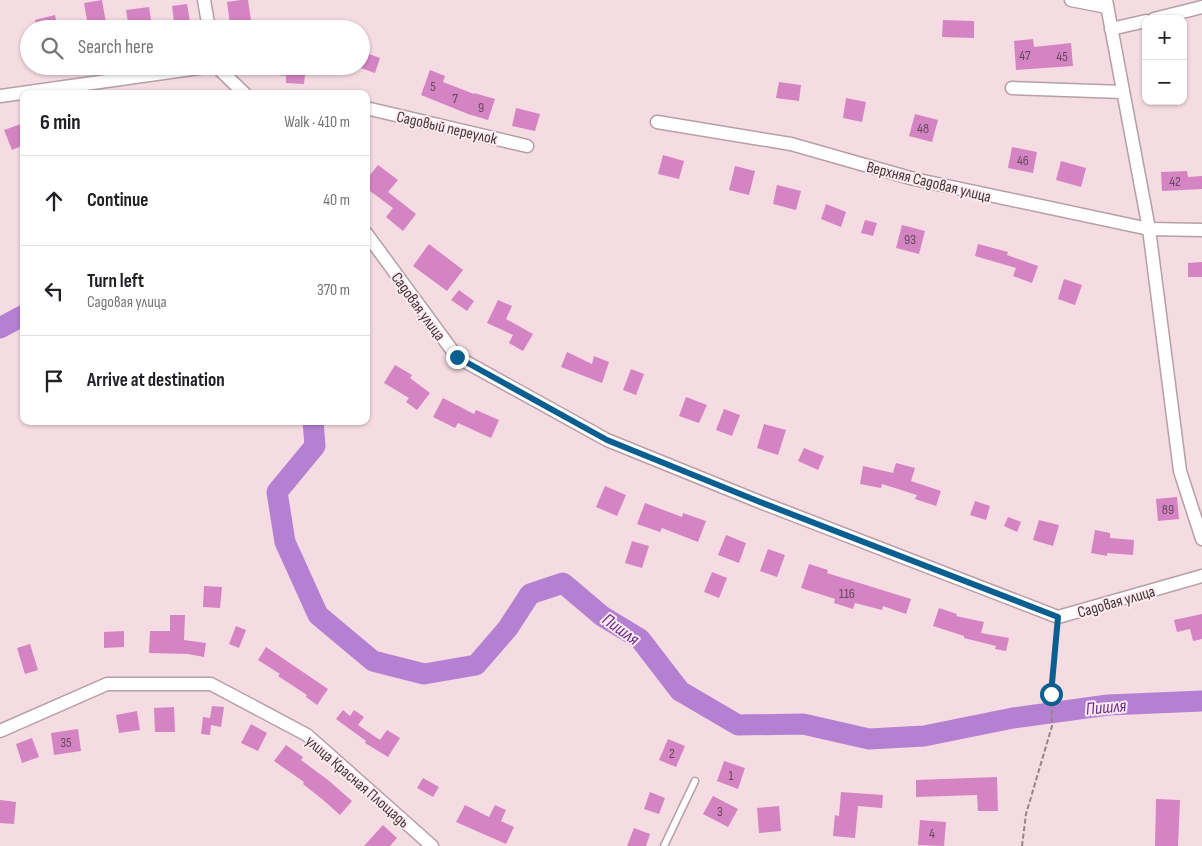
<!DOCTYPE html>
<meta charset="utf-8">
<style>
body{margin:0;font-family:"Sofia Sans Condensed",sans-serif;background:#f6f6f6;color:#202124}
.controls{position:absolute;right:15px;top:15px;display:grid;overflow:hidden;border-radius:10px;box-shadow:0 1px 4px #0004}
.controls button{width:45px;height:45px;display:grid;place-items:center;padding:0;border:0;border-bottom:1px solid #e0e0e0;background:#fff;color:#202124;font:25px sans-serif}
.stop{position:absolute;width:15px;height:15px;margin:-11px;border:4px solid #0b5e90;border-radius:50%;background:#fff}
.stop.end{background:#0b5e90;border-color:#fff;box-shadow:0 1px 5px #0008}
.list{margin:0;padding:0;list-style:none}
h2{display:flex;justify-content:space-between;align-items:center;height:65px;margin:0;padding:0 20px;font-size:21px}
h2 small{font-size:16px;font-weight:400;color:#757577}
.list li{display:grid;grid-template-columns:32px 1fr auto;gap:15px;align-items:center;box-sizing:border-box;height:90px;padding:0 20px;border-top:1px solid #e0e0e0}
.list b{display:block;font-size:19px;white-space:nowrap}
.list p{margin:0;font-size:16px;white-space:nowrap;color:#757577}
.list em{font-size:16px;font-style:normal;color:#757577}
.icon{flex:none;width:28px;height:28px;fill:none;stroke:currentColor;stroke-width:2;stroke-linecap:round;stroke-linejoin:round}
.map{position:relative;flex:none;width:1202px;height:846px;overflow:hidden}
.search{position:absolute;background:#fff;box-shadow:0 1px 4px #0004;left:20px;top:20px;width:350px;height:55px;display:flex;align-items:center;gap:12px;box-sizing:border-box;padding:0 18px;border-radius:28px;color:#757577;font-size:19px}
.panel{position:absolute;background:#fff;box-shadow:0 1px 4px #0004;left:20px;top:90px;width:350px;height:335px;border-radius:10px}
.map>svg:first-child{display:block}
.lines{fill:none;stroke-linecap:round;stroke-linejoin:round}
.river{stroke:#b481d2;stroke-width:21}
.building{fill:#d584c3}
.lane-casing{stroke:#b79fa6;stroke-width:9}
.street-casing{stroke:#b79fa6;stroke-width:15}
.path{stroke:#968489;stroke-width:2;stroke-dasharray:5 2.5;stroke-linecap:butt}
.lane{stroke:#fff;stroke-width:6}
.street{stroke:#fff;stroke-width:12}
.route{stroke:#0b5e90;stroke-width:6}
.labels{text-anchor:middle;stroke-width:4;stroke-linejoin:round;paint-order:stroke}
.number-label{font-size:14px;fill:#664a5c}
.street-label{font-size:16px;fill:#413739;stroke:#ffeaf0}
.water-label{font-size:18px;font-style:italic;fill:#6b2c8b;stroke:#ffeaf0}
</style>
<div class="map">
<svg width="1202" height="846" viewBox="0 0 1202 846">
<rect width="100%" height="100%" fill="#f5dbe2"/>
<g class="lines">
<g class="river">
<path d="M0,328L24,315"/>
<path d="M313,421L315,446L277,492L285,542L318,615L373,661L424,674L476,665L508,628L530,594L563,583L602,616L640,639L680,691L738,725L803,724L869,739L924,736L1013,718L1108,705L1202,701"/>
</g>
</g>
<g class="building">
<path d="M102,0L106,23L88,26L84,3Z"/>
<path d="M241,0H248L251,20L230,24L227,2Z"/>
<path d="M187,4L191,27L175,29L172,6Z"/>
<path d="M149,7L152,26L129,29L126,10Z"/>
<path d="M55,15L58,29H37L35,20Z"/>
<path d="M943,20L974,21V38L942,37Z"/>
<path d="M1033,39L1034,47L1071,43L1073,66L1016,70L1014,41Z"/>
<path d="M361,51L380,58L375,73L361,68Z"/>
<path d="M278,66H306L304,84L286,83V76L278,75Z"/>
<path d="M430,70L445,76L443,82L474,94V93L495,99L488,120L468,114L421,95Z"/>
<path d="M779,82L801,85L799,101L776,98Z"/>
<path d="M846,98L866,102L862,122L843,118Z"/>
<path d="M516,108L540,114L535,131L512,126Z"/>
<path d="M915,114L938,120L932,142L909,136Z"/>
<path d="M24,123V145L12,150L4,130Z"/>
<path d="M1012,147L1037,152L1033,173L1008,168Z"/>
<path d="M663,155L684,161L679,179L658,174Z"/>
<path d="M1061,161L1086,168L1081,187L1056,180Z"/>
<path d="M378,165L398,180L388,192L416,214L403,231L386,217L393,208L366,188V180Z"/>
<path d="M735,166L755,171L749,195L729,190Z"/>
<path d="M1187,171L1188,177L1202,176V189L1162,191L1161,172Z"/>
<path d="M777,185L801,191L796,210L773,204Z"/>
<path d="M826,204L846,212L841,227L821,219Z"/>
<path d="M865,220L877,223L873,236L861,233Z"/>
<path d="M902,225L925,231L919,254L896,248Z"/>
<path d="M429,244L463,270L447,291L413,266Z"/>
<path d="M978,244L1008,252L1007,255L1038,266L1032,283L1013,276L1016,268L975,256Z"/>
<path d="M1202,262V277H1188V263Z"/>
<path d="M1064,279L1082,285L1075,305L1058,299Z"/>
<path d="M459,290L474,301L467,311L451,300Z"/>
<path d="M498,300L512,306L506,319L533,334L523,351L509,343L513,335L487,323Z"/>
<path d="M567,352L592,364L594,356L609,362L602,383L561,367Z"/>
<path d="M395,365L412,375L410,378L430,393L417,410L406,402L409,398L384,383Z"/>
<path d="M631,369L644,374L636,395L623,390Z"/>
<path d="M686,397L707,405L699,423L679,416Z"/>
<path d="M443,398L474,414L476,410L499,420L491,438L458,423L455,428L433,417Z"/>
<path d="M724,409L740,415L732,436L716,430Z"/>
<path d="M764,424L786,430L778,455L757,448Z"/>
<path d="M804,448L824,456L818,470L798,461Z"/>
<path d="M896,463L915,468L911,481L941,491L936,506L915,499L917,495L882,484L881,488L860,484L863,466L893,473Z"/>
<path d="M605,486L626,495L617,516L596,507Z"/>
<path d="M1177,497L1179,519L1158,521L1156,499Z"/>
<path d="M975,501L990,506L986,520L970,515Z"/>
<path d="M645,503L682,517L683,513L706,521L698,542L662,528L660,532L637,524Z"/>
<path d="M1008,517L1021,522L1017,532L1004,526Z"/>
<path d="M1039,520L1059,525L1053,546L1033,540Z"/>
<path d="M1095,530L1110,533V538L1134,540L1133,555L1107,553V556L1091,553Z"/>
<path d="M726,535L746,543L739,563L718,555Z"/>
<path d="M632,541L649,546L642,568L625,563Z"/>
<path d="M768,549L785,555L777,577L760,571Z"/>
<path d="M809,564L828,570L827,573L911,599L906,614L883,606L882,610L855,603L853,609L834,603L835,599L801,588Z"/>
<path d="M712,572L727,578L719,598L704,592Z"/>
<path d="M204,586L222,587L220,608L203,607Z"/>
<path d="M939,608L957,614L956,616L984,622L981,633L1009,638L1006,651L995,649L996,646L964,638V636L933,626Z"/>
<path d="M1202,614V639L1193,641L1190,629L1177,632L1174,620Z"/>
<path d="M170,615H185L184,640L206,643L204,657L188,654L149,653L150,631H170Z"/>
<path d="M236,626L246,630L239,648L229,644Z"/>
<path d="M124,631V647L104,648V632Z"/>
<path d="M30,644L38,670L25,674L17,648Z"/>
<path d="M266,647L328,689L317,705L306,697L307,695L278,676L280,674L258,660Z"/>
<path d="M212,706L224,707L221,727L211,725L210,735L201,734L203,717L210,718Z"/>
<path d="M174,707L175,732H155L154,708Z"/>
<path d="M343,710L350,716L354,710L364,717L358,725L380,740L387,730L400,738L388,757L365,743L366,741L336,719Z"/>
<path d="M137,711L140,730L119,733L116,715Z"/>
<path d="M251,724L267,733L258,751L241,743Z"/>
<path d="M78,729L81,751L54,755L51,733Z"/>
<path d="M32,738L39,757L22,763L16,744Z"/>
<path d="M668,739L685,746L676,767L659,760Z"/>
<path d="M286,745L303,757L301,760L328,780L352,801L340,815L322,799L303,784L304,782L274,761Z"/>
<path d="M724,761L745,768L738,789L717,781Z"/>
<path d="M997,777L998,811H978L977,795L916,797V780Z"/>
<path d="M423,778L439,787L433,797L417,788Z"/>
<path d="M650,792L665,798L659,814L644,809Z"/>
<path d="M841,792L883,795L882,808L858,806L855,838L833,836L835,815L839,816Z"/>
<path d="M713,796L738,809L728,827L703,814Z"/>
<path d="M1156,799L1180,800L1178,846H1155Z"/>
<path d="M0,800L16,802L14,824L0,823Z"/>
<path d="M465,805L489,817L495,805L506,810L501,821L514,827L506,844L456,822Z"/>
<path d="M779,806L781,831L759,833L757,808Z"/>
<path d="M920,820L946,822L944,846L918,845Z"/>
<path d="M383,825L397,838L390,846H364Z"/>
<path d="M634,828L650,834L646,846H627Z"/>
</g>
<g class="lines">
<defs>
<path id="lane" d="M664,846L695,781"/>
<g id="street">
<path d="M204,0L209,29"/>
<path d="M1071,0L1107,7"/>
<path d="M1106,0L1149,229L1180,471L1202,539"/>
<path d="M1154,19L1202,7"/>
<path d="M1111,29L1146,21"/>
<path d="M216,66L245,94"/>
<path d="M1012,88L1123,92"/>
<path d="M0,96L213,66"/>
<path d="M366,108L527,146"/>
<path d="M657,122L791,144L914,179L1149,229L1202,230"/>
<path d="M366,233L457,357L607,440L760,502L1058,617L1202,576"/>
<path d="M0,731L107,684H211L307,735L432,846"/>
</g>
</defs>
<use href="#lane" class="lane-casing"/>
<use href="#street" class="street-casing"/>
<path class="path" d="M1022,846L1026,814L1052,726L1051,694L1057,630"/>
<use href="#lane" class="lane"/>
<use href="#street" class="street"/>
</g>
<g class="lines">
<path class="route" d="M457,357L607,440L760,502L1058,617L1051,694"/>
</g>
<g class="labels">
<g class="number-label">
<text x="1025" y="60">47</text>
<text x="1062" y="61">45</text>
<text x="433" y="91">5</text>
<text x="455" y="103">7</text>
<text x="481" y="112">9</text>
<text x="923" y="133">48</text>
<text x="1023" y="165">46</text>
<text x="1175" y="186">42</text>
<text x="910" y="244">93</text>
<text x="1168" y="514">89</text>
<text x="847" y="598">116</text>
<text x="66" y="747">35</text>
<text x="672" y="758">2</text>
<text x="731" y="780">1</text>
<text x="720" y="816">3</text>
<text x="932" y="838">4</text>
</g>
<g class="street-label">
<text transform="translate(447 127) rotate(13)" y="6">Садовый переулок</text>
<text transform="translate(929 181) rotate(14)" y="6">Верхняя Садовая улица</text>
<text transform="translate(419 306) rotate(54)" y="6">Садовая улица</text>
<text transform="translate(1116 601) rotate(-16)" y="6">Садовая улица</text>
<text transform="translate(358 781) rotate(41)" y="6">улица Красная Площадь</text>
</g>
<g class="water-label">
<text transform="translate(621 629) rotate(36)" y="6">Пишля</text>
<text transform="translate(1106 707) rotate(-5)" y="6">Пишля</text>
</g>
</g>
</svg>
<div class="controls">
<button>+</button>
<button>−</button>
</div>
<div class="stop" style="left:1051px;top:694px"></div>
<div class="stop end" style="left:457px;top:357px"></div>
<div class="search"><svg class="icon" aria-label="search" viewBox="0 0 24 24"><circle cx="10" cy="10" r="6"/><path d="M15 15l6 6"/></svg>Search here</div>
<section class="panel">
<h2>6 min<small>Walk · 410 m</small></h2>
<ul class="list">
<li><svg class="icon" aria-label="ahead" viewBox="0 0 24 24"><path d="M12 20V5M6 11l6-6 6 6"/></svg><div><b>Continue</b></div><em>40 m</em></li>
<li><svg class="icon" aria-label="left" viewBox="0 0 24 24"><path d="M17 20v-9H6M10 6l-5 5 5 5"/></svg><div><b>Turn left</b><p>Садовая улица</p></div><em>370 m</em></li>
<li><svg class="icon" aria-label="arrive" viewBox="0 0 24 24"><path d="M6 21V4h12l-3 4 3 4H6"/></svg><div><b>Arrive at destination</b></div></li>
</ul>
</section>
</div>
